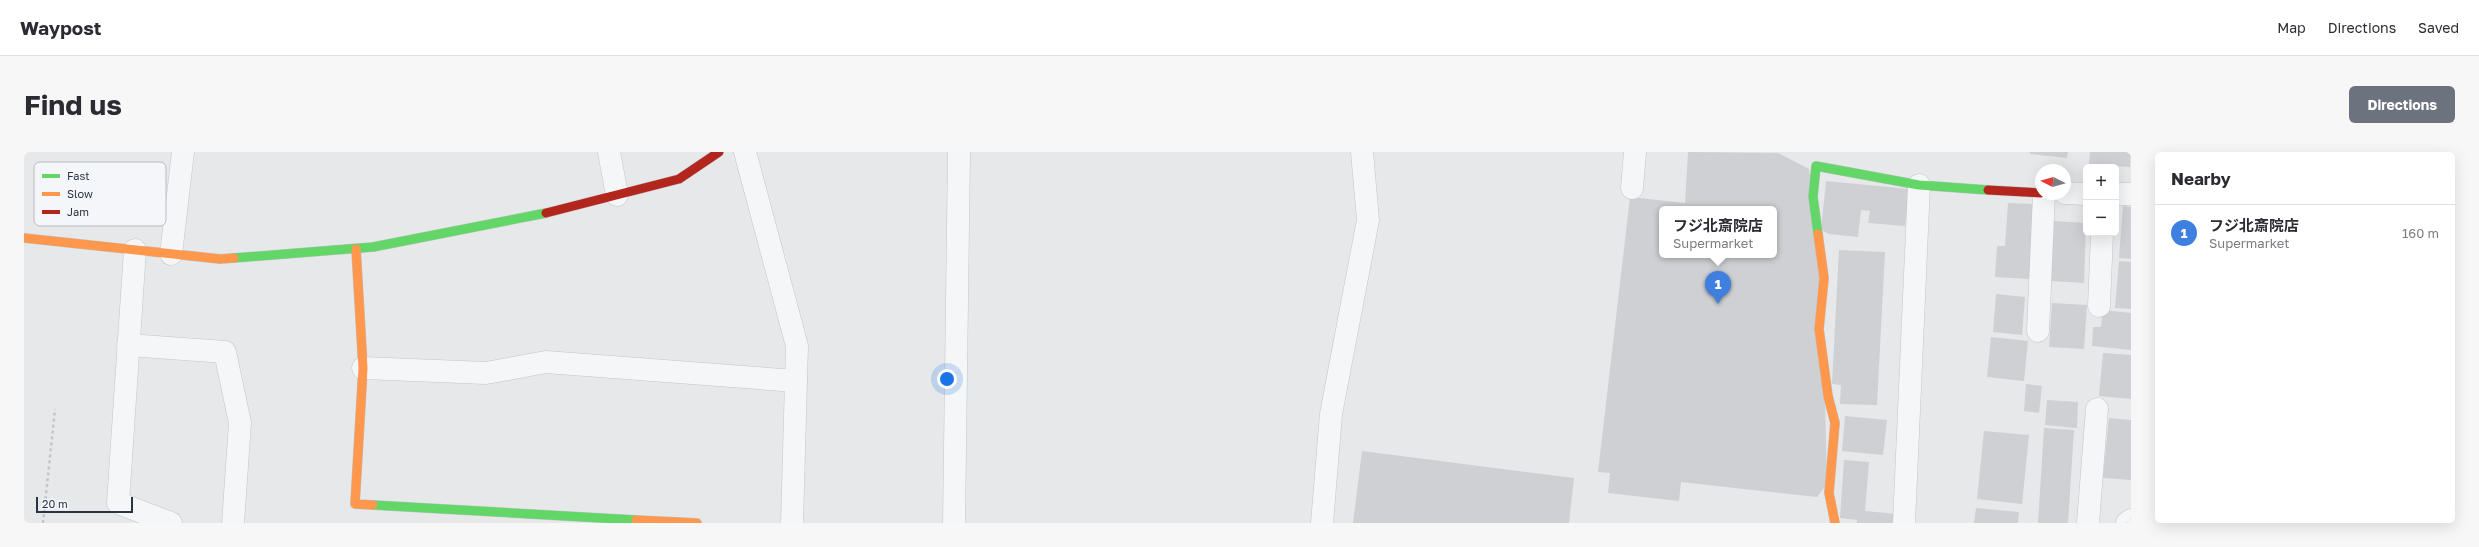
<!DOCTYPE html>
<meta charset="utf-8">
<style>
body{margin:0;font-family:"Golos Text","Noto Sans JP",sans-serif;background:#f7f7f7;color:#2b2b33}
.controls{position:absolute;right:12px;top:12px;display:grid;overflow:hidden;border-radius:6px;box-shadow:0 4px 16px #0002}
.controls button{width:36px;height:36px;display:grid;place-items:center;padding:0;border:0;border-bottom:1px solid #e1e1e2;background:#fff;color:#2b2b33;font:20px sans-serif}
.compass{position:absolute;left:2011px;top:12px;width:36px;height:36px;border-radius:50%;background:#fff;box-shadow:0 4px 16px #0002;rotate:276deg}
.scale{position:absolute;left:12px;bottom:10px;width:97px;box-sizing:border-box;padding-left:4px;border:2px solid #2b3445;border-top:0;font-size:11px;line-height:14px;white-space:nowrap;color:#2b3445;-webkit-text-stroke:3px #f4f6f9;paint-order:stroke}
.you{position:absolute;left:923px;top:227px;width:14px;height:14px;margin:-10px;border:3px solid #fff;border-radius:50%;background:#1a73e8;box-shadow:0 0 0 6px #1a73e833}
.badge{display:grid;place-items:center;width:26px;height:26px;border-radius:50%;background:#6c737f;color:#fff;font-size:13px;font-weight:700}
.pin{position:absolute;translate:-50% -33px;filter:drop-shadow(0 1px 2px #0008)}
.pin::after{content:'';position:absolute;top:21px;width:14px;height:12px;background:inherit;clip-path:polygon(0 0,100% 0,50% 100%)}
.popup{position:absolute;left:1635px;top:54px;width:118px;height:52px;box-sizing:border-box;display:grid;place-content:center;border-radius:6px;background:#fff;filter:drop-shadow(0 1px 3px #0005);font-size:13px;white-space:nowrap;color:#7c7c81}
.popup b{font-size:15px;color:#2b2b33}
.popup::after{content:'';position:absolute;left:50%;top:100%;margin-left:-8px;border:8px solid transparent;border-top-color:#fff}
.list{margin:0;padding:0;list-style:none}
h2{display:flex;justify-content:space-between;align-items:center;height:52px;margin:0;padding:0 16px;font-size:17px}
h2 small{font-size:13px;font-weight:400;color:#7c7c81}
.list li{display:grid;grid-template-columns:26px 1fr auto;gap:12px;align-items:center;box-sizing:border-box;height:56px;padding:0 16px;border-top:1px solid #e1e1e2}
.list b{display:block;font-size:15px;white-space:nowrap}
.list p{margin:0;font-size:13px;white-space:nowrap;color:#7c7c81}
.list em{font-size:13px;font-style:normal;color:#7c7c81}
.map{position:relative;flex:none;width:2107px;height:371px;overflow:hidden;border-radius:6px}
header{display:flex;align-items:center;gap:24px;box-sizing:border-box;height:56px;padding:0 20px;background:#fff;border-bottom:1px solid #e1e1e2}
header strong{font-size:19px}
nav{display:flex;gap:22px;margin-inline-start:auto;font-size:14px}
.intro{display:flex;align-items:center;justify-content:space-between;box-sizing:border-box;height:96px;padding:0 24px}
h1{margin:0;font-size:28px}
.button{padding:10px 18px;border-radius:6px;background:#6c737f;color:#fff;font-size:14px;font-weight:700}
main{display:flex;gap:24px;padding:0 24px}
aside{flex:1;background:#fff;border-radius:6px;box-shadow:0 4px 16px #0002}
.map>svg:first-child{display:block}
.building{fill:#ced0d3;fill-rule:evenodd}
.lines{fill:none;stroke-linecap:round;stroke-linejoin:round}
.street-casing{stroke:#c4c6c8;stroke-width:23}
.fast-casing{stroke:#c4c6c8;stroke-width:10}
.slow-casing{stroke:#c4c6c8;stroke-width:10}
.jam-casing{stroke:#c4c6c8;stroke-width:10}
.path{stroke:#c5c6ca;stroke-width:2.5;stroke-dasharray:3 3;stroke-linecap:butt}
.street{stroke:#f5f6f7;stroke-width:22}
.fast{stroke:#63d668;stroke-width:9}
.slow{stroke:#ff974d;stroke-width:9}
.jam{stroke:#b3261e;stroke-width:9}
.key{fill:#f4f6f9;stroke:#b8bcc3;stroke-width:1}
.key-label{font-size:11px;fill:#2b3445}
</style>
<header>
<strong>Waypost</strong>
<nav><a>Map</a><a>Directions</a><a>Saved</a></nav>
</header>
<div class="intro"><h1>Find us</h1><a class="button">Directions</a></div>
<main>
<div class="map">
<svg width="2107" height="371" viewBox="0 0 2107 371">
<rect width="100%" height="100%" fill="#e6e8ea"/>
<g class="building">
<path d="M1664,0L1754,1L1785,17L1797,126L1801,244L1803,332L1793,345L1657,330L1655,349L1584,341L1586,321L1574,320L1606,45L1661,51ZM1638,57H1750V103H1638Z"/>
<path d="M2006,0H2044L2043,6L2006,2Z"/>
<path d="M2066,0H2107L2106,15L2065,12Z"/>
<path d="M1802,29L1885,37L1881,74L1844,71L1846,59L1837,58L1834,85L1805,82L1797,78Z"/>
<path d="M1984,51L2010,52L2005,127L1971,125L1973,94H1981Z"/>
<path d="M2099,54L2107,55V107L2095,106Z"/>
<path d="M2030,69L2062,71L2060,131L2027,129Z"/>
<path d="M1815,98L1861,100L1853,253L1816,252L1817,233L1808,232Z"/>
<path d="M2095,109L2107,110V157L2091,156Z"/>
<path d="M1972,142L2001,145L1998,183L1969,180Z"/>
<path d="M2028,151L2063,153L2060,197L2025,195Z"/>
<path d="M2079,158L2107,161V198L2068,194L2069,175H2077Z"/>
<path d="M1967,185L2004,189L2000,229L1963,225Z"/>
<path d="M2079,201L2107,203V247L2075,244Z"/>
<path d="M2002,232L2018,234L2015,261L2000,259Z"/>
<path d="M2023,248L2054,250L2053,276L2021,273Z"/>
<path d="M1821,264L1863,268L1859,303L1818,299Z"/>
<path d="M2085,266L2107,268V328L2079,326Z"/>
<path d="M2020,276L2050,278L2044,371H2014Z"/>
<path d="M1960,279L2005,283L1998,352L1953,347Z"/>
<path d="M1338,299L1550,326L1545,371H1329Z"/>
<path d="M1820,308L1845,310L1841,359L1873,362L1872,371H1833V368L1816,366Z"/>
<path d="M1952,356L1995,360L1994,371H1950Z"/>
</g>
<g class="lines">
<defs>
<g id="street">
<path d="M585,0L593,43"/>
<path d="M721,0L773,194L768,371"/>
<path d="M1608,36L1611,0"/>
<path d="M2041,41L2062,42"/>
<path d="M2092,42H2107"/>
<path d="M111,98L94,351L147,371"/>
<path d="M147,102L159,0"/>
<path d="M2075,154L2078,81"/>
<path d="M2014,179L2020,42"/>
<path d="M104,193L201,200L216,271L209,371"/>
<path d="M339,216L462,221L522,210L772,229"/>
<path d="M930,371L935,0"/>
<path d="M1298,371L1307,262L1344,68L1338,0"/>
<path d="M1880,371L1895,33"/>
<path d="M2064,371L2073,257"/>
<path d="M2103,371L2107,368"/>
</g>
<g id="fast">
<path d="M1794,82L1789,45L1792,14L1895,33L1964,38"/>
<path d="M210,106L349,95L522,61"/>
<path d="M349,353L612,368"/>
</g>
<g id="slow">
<path d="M1794,82L1800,126L1795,177L1804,244L1811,271L1805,341L1811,371"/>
<path d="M0,86L196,107L210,106"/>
<path d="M332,97L339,216L331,352L349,353"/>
<path d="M612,368L673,371"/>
</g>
<g id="jam">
<path d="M1964,38L2017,41"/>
<path d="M522,61L655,27L695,0"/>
</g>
</defs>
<use href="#street" class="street-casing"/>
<use href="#fast" class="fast-casing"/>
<use href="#slow" class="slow-casing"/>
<use href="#jam" class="jam-casing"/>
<path class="path" d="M19,371L31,257"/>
<use href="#street" class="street"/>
<use href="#fast" class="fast"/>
<use href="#slow" class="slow"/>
<use href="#jam" class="jam"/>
</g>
<rect x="10" y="10" width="132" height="64" rx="6" class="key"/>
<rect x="18" y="22" width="18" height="4" fill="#63d668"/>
<rect x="18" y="40" width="18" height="4" fill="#ff974d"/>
<rect x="18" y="58" width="18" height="4" fill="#b3261e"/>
<g class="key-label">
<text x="43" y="28">Fast</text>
<text x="43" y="46">Slow</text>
<text x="43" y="64">Jam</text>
</g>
</svg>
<div class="controls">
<button>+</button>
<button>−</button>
</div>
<svg class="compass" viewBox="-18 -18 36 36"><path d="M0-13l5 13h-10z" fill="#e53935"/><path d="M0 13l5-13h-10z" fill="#7c7c81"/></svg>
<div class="scale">20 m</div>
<div class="you"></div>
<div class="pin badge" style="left:1694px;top:152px;background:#3f7fe0">1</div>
<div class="popup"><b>フジ北斎院店</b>Supermarket</div>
</div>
<aside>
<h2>Nearby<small></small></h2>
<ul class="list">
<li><span class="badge" style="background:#3f7fe0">1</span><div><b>フジ北斎院店</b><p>Supermarket</p></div><em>160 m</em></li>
</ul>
</aside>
</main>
